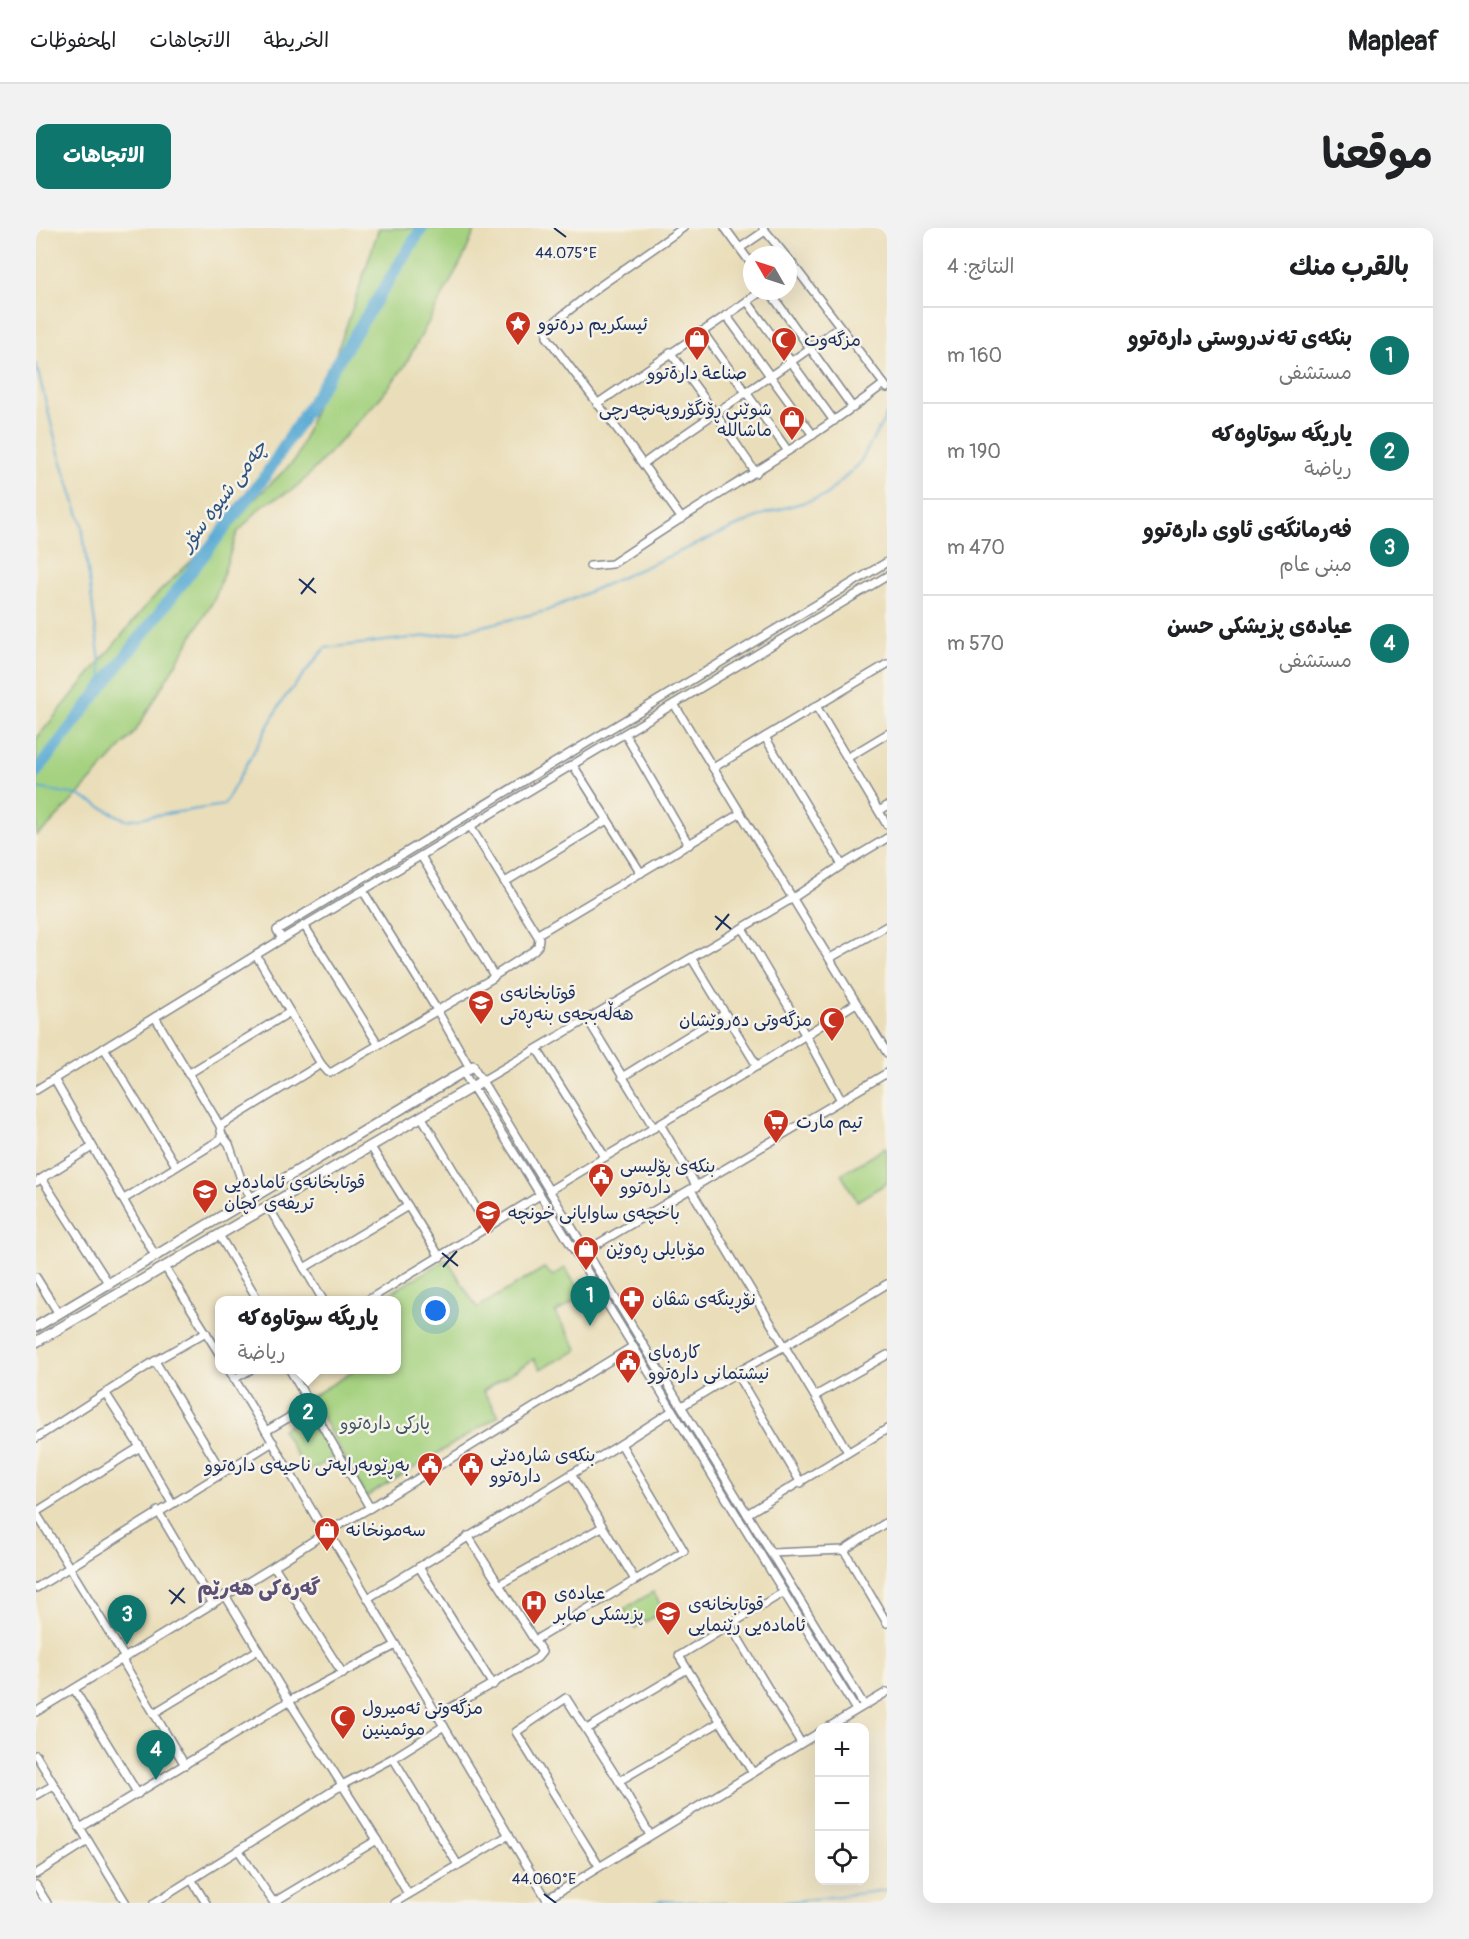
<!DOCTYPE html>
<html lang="ar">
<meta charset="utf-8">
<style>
body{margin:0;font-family:Pangolin,"Playpen Sans Arabic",sans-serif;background:#f2f2f2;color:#202124;direction:rtl}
.controls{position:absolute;right:18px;bottom:18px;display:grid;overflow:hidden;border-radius:12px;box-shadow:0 6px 24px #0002}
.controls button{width:54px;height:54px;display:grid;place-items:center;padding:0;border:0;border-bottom:2px solid #e0e0e0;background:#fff;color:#202124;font:30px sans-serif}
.compass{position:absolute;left:707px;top:18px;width:54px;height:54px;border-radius:50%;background:#fff;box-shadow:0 6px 24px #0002;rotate:309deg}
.you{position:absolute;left:400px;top:1083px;width:21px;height:21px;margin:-15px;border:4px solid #fff;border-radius:50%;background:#1a73e8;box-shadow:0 0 0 9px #1a73e833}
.badge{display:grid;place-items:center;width:39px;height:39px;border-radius:50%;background:#0f766e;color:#fff;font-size:20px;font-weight:700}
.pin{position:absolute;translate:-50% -50px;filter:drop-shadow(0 2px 3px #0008)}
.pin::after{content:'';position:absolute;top:32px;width:21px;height:18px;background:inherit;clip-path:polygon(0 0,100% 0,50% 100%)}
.popup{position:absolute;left:179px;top:1068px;width:186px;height:78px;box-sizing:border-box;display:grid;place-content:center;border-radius:12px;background:#fff;filter:drop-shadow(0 2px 4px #0005);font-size:20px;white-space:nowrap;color:#757577}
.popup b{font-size:22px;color:#202124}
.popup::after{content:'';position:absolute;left:50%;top:100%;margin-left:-12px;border:12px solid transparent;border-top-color:#fff}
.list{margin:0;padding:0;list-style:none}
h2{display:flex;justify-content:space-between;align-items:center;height:78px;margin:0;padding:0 24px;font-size:26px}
h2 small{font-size:20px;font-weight:400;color:#757577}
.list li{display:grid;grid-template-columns:39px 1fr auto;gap:18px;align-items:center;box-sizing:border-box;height:96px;padding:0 24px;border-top:2px solid #e0e0e0}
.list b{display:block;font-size:22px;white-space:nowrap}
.list p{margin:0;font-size:20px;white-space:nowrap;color:#757577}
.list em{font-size:20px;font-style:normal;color:#757577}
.icon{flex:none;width:33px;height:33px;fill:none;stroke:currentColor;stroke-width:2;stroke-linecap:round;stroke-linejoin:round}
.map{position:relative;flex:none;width:851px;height:1675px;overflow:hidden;direction:ltr;border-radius:12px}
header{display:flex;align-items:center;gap:36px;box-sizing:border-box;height:84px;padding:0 30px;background:#fff;border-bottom:2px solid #e0e0e0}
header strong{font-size:28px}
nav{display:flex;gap:33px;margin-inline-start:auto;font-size:21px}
.intro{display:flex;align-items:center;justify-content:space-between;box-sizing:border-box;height:144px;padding:0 36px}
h1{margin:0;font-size:42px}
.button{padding:15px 27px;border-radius:12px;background:#0f766e;color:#fff;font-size:21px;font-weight:700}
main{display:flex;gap:36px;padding:0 36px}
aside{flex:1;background:#fff;border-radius:12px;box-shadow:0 6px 24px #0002}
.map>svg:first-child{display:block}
.green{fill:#a5d280;stroke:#60806f;stroke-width:1.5}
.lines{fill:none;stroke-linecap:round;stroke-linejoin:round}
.stream{stroke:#5aaad4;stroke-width:2}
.river{stroke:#5aaad4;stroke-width:12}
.minor-casing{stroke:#82868c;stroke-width:10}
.major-casing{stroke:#82868c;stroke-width:12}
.minor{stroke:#fff;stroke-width:7}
.major{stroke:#fff;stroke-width:9}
.ticks{fill:none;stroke:#1b2f5e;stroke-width:2}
.labels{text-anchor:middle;stroke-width:5;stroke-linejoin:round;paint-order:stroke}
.poi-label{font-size:18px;fill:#1b2f5e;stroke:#f7f3e8;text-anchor:start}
.park-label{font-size:18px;fill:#3e5866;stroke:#f7f3e8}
.water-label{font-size:20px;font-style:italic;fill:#2e5481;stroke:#f7f3e8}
.neighbourhood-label{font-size:20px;font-weight:bold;fill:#5c5077;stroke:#f7f3e8}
.ticks-label{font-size:15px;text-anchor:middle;fill:#1b2f5e;stroke:#f7f3e8;stroke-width:5;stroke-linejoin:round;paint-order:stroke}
</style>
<header>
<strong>Mapleaf</strong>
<nav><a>الخريطة</a><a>الاتجاهات</a><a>المحفوظات</a></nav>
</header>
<div class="intro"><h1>موقعنا</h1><a class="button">الاتجاهات</a></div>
<main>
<aside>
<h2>بالقرب منك<small>النتائج: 4</small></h2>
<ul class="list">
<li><span class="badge">1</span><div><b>بنکەی تەندروستی دارەتوو</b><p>مستشفى</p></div><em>160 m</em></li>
<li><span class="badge">2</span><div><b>یاریگە سوتاوەکە</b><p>رياضة</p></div><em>190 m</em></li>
<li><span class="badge">3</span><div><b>فەرمانگەی ئاوی دارەتوو</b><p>مبنى عام</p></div><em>470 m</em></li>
<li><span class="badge">4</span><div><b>عیادەی پزیشکی حسن</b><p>مستشفى</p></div><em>570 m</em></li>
</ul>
</aside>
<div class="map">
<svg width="851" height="1675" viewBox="0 0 851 1675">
<rect width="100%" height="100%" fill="#f7f3e8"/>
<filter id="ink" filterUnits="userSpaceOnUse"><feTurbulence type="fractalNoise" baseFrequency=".0167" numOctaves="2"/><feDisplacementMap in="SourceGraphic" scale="12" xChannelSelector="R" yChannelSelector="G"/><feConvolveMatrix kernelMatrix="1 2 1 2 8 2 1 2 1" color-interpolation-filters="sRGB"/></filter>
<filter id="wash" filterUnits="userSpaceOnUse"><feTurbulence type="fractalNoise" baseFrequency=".008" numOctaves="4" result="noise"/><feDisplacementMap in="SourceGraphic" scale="24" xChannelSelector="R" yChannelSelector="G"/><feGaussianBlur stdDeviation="1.35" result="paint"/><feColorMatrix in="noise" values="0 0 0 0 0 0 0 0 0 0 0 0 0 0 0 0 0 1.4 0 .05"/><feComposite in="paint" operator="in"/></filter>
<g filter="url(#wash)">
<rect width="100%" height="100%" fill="#eadeba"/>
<g class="green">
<path d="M343,0H440L428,28L368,139L344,170L269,251L256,262L227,277L201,305L179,370L99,504L13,598L0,607V511L114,373L260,231L313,91Z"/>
<path d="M849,920L851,923V955L821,973L805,946Z"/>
<path d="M411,1031L441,1080L508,1040L517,1048L529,1040L547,1068L519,1085L542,1122L504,1141L498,1131L447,1163L463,1188L330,1269L275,1169L320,1142H360V1072H343Z"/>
<path d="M274,1185L298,1229L271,1245L246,1201Z"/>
<path d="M617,1364L628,1383L599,1400L588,1381Z"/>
</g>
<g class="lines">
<g class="stream">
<path d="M0,136L22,222L46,297L67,457"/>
<path d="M0,560L42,567L90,592L188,577L246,473L289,420L418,405L510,383L728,286L789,268L823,236L851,186"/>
<path d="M617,1675L626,1673L690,1675"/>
<path d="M745,1675L851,1662"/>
</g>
<path class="river" d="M0,544L230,247L386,0"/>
</g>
</g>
<g filter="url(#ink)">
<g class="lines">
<defs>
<g id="minor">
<path d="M689,0L716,37"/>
<path d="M727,0L749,27"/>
<path d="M704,20L729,3"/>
<path d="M752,30L851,160"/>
<path d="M733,63L817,180"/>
<path d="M711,73L798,193"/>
<path d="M690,87L777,207"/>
<path d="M666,103L752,223"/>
<path d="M634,124L679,185L720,245"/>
<path d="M561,176L726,63"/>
<path d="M607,236C671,188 740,147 803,99"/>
<path d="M646,291L591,214L511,109V100L561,60L647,0"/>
<path d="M554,338L576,336L588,328C674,269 765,220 848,156"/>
<path d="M638,476L851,825"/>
<path d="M780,478L851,597"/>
<path d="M589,506L653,617"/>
<path d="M729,509L806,637"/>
<path d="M811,530L851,506"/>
<path d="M537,537L605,645"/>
<path d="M677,540L851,436"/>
<path d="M843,583L851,578"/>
<path d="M434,598L503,710L502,718L497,723L458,748"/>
<path d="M469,654L571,592"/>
<path d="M327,663L401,782L434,840"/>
<path d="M268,697L342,816"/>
<path d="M706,700L770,808L805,872"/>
<path d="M502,706L705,585"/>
<path d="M246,711L241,702L851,334"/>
<path d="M220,727L285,836L292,844H296L457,750V746L385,628"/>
<path d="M794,730L851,698"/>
<path d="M656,731L721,838"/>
<path d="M552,792L618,900"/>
<path d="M68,820L140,938"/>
<path d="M501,821L569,929"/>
<path d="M437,838L828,1477"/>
<path d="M427,844L489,942L820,1482"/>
<path d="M152,846L254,784"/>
<path d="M586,849L689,785"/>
<path d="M18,851L120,1029"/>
<path d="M446,853L757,670L806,637L851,610"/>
<path d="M0,862L246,711L851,348"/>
<path d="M385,888L452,1000"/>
<path d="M624,896L661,959"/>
<path d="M184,898L285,836"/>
<path d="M186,907L193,916L206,954L216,971"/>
<path d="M335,919L404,1029"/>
<path d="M6,951L73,1056"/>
<path d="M0,954L56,919"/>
<path d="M514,962L721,838L820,775"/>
<path d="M655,962L812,1224"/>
<path d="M88,971L182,913L186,907L184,898L119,789"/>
<path d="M232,978L287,1072"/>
<path d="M183,1007L222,1072"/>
<path d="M548,1024L851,845"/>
<path d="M129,1039L184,1127"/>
<path d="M268,1040L372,978"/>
<path d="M0,1049L23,1086"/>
<path d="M332,1072L504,967"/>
<path d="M119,1133L186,1244"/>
<path d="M193,1142L230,1203L289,1305"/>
<path d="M254,1142L334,1280"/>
<path d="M700,1145L765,1255"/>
<path d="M198,1151L214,1142"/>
<path d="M70,1166L104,1219L136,1275"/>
<path d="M779,1168L851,1127"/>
<path d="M646,1178L700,1145L749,1118L851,1056"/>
<path d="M230,1203L274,1177"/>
<path d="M0,1210L119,1133L170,1104"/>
<path d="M535,1246L599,1352"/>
<path d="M122,1283L177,1376"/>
<path d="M0,1284L104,1219"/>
<path d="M0,1285L89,1430"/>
<path d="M711,1286L851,1201"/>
<path d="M292,1303L513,1675"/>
<path d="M808,1322L851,1395"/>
<path d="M735,1325L808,1322L851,1294"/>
<path d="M238,1338L307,1446"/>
<path d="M383,1339L457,1457"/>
<path d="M464,1356L566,1299"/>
<path d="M0,1360L237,1214"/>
<path d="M189,1367L253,1473L341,1612L372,1666"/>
<path d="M332,1370L585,1216L636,1183"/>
<path d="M694,1397L765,1515"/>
<path d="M499,1412L648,1323L585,1216"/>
<path d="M86,1432L149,1537"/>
<path d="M38,1461L102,1566"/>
<path d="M0,1484L238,1338L289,1305L334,1280L596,1119"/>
<path d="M118,1485L222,1422"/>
<path d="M402,1487L501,1430L506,1424L432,1308"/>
<path d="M791,1500L851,1464"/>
<path d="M551,1501L651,1441"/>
<path d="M0,1527L90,1675"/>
<path d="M357,1530L422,1637"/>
<path d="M717,1545L643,1428L748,1364"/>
<path d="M583,1553L684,1494"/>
<path d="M0,1567L18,1557"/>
<path d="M44,1600L253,1473L360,1417"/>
<path d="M203,1623L238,1675"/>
<path d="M563,1638L480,1504L530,1470L583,1553L614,1607"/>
<path d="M0,1646L52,1613"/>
<path d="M155,1651L170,1675"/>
<path d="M0,1657L11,1675"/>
<path d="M511,1671L784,1504"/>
<path d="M238,1674L341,1612"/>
<path d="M118,1675L306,1557L357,1530L408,1498"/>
<path d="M358,1675L473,1607"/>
</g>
<g id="major">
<path d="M0,1099L437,838"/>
<path d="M0,1114L446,853"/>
</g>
</defs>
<use href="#minor" class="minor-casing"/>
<use href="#major" class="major-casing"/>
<use href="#minor" class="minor"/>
<use href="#major" class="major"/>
</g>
</g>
<path class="ticks" d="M518,0L530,9M263,351L280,365M265,366L278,350M679,688L695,701M680,702L693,686M406,1025L422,1038M407,1039L421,1023M133,1362L149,1375M135,1376L148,1360M508,1666L520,1675"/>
<defs>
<symbol id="sight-pin" viewBox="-11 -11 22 30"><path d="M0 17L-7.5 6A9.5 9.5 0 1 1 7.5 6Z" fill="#c8321e" stroke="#f7f3e8"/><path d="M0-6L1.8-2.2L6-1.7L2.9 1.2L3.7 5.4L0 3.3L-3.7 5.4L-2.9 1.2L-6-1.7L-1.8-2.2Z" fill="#fff"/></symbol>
<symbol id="shop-pin" viewBox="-11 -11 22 30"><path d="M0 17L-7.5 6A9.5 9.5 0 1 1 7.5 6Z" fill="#c8321e" stroke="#f7f3e8"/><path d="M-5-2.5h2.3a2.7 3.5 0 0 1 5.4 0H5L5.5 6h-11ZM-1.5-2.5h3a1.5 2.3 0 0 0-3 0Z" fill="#fff"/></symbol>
<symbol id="mosque-pin" viewBox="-11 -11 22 30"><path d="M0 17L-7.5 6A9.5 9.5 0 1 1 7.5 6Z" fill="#c8321e" stroke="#f7f3e8"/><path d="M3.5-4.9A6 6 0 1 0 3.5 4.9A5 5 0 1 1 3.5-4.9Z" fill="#fff"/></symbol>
<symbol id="school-pin" viewBox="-11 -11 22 30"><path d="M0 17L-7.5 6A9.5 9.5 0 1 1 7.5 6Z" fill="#c8321e" stroke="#f7f3e8"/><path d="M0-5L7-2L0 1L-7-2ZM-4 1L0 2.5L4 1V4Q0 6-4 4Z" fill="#fff"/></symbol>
<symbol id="supermarket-pin" viewBox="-11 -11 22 30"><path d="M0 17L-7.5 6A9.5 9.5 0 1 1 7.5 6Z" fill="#c8321e" stroke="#f7f3e8"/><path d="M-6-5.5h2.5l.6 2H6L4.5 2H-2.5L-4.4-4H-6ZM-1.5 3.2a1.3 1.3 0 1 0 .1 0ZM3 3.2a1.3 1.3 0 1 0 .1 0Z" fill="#fff"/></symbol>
<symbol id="civic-pin" viewBox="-11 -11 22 30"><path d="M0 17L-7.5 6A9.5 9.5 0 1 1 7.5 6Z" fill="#c8321e" stroke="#f7f3e8"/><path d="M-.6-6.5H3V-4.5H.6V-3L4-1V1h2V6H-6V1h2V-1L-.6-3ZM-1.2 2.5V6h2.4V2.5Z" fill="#fff"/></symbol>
<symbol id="pharmacy-pin" viewBox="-11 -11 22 30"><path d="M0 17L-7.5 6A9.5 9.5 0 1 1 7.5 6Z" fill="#c8321e" stroke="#f7f3e8"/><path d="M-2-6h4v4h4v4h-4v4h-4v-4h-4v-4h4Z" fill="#fff"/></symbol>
<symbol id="hospital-pin" viewBox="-11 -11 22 30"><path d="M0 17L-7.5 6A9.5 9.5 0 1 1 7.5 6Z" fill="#c8321e" stroke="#f7f3e8"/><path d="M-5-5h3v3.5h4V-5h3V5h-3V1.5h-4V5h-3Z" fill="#fff"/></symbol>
</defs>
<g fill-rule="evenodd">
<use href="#sight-pin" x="467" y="81" width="30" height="40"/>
<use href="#shop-pin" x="646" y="96" width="30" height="40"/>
<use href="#mosque-pin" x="733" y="97" width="30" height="40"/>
<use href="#shop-pin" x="741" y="176" width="30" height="40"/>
<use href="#school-pin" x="430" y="760" width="30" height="40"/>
<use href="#mosque-pin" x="781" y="777" width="30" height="40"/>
<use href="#supermarket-pin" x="725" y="879" width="30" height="40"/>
<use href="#civic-pin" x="550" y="933" width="30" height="40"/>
<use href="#school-pin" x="154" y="949" width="30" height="40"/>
<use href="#school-pin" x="437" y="970" width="30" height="40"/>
<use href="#shop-pin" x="535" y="1006" width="30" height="40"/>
<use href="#pharmacy-pin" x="581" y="1056" width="30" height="40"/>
<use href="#civic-pin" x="577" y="1119" width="30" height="40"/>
<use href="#civic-pin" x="379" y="1222" width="30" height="40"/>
<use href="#civic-pin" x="420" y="1222" width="30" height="40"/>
<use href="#shop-pin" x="276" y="1287" width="30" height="40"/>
<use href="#hospital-pin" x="483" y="1360" width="30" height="40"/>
<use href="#school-pin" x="617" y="1371" width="30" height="40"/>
<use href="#mosque-pin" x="292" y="1475" width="30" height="40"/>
</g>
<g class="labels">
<g class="poi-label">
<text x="502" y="102">ئیسکریم درەتوو</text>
<text x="768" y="118">مزگەوت</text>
<text x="661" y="151" text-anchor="middle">صناعة دارةتوو</text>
<text x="736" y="187" text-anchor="end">شوێنی ڕۆنگۆروپەنچەرچی<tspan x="736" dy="21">ماشاللە</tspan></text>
<text x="464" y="771">قوتابخانەی<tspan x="464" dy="21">هەڵەبجەی بنەڕەتی</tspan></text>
<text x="776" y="798" text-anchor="end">مزگەوتی دەروێشان</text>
<text x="760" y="900">تیم مارت</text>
<text x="584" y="944">بنکەی پۆلیسی<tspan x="584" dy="21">دارەتوو</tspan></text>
<text x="188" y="960">قوتابخانەی ئامادەیی<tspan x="188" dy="21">تریفەی کچان</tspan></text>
<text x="472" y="991">باخچەی ساوایانی خونچە</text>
<text x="570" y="1027">مۆبایلی ڕەوێن</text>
<text x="616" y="1077">نۆڕینگەی شڤان</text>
<text x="612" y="1130">کارەبای<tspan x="612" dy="21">نیشتمانی دارەتوو</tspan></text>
<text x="454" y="1233">بنکەی شارەدێی<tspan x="454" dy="21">دارەتوو</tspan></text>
<text x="374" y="1243" text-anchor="end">بەڕێوبەرایەتی ناحیەی دارەتوو</text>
<text x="310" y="1308">سەمونخانە</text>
<text x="518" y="1371">عیادەی<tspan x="518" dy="21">پزیشکی صابر</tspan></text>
<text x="652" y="1382">قوتابخانەی<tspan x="652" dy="21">ئامادەیی رێنمایی</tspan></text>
<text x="326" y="1486">مزگەوتی ئەمیرول<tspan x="326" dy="21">موئمینین</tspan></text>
</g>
<g class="park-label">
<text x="349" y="1201">پارکی دارەتوو</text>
</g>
<g class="water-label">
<text transform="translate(187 267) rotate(-53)" y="7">چەمی شیوە سۆر</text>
</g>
<g class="neighbourhood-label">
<text x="223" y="1367">گەرەکی هەرێم</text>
</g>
</g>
<g class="ticks-label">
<text x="530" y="30">44.075°E</text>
<text x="508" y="1656">44.060°E</text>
</g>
</svg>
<div class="controls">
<button>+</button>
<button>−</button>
<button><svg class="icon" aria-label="locate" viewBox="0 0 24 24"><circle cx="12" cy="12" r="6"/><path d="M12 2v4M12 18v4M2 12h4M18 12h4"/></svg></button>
</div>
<svg class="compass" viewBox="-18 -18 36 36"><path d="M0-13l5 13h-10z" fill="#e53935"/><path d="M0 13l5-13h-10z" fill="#757577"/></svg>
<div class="you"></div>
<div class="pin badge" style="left:554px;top:1098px">1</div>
<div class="pin badge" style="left:272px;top:1215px">2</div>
<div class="popup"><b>یاریگە سوتاوەکە</b>رياضة</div>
<div class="pin badge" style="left:91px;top:1417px">3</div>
<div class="pin badge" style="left:120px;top:1552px">4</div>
</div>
</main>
